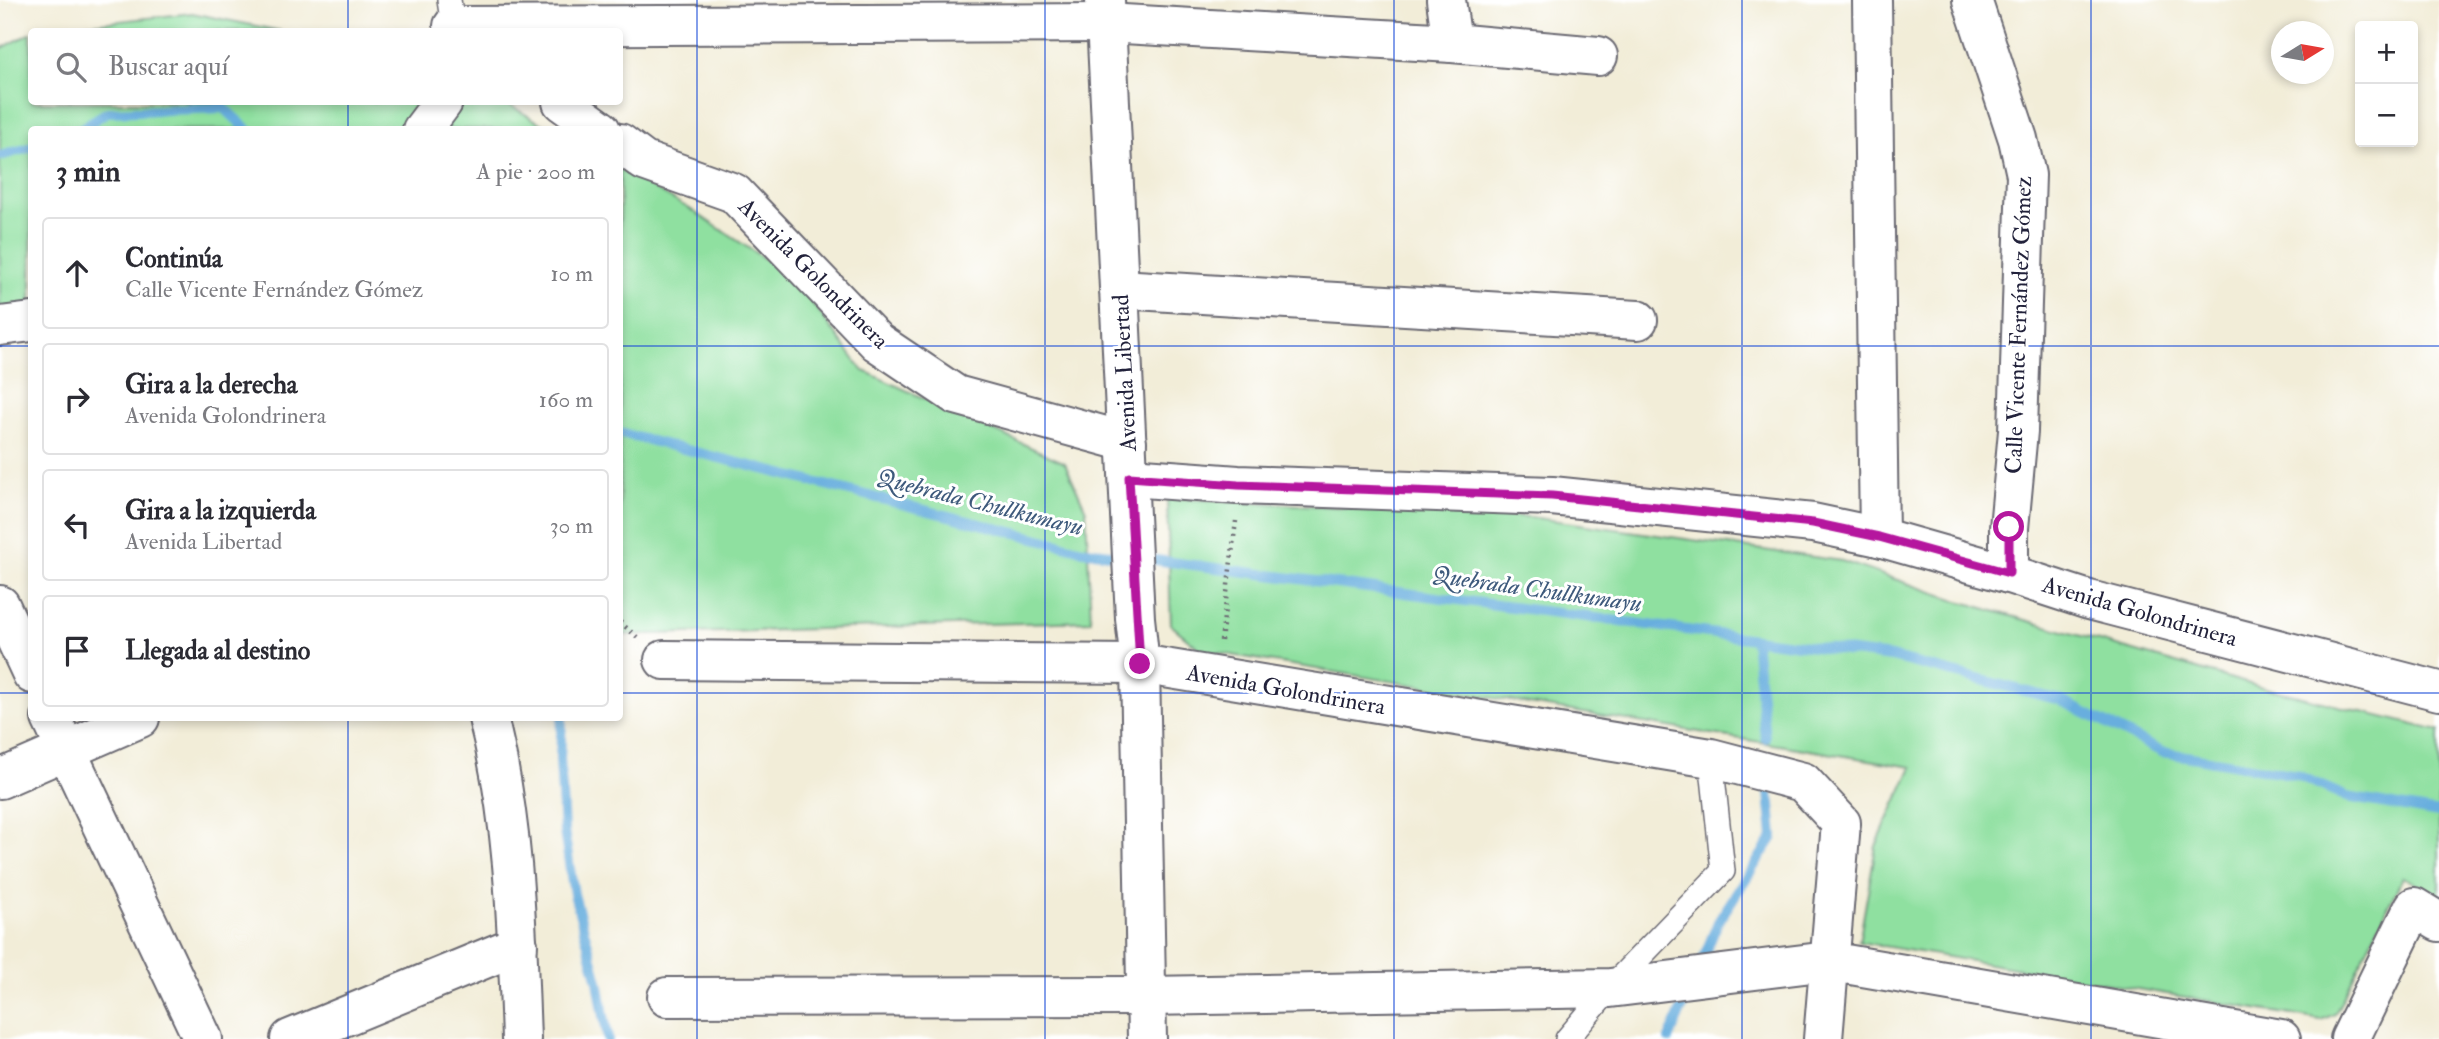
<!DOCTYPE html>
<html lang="es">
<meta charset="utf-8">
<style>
body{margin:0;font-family:"IM FELL Double Pica",serif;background:#f7f7f7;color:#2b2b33}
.controls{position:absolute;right:21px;top:21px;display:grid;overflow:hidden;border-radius:7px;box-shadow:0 4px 10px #0003}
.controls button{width:63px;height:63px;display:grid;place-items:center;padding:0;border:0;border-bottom:2px solid #e1e1e2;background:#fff;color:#2b2b33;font:35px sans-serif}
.compass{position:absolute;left:2271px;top:21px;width:63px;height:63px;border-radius:50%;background:#fff;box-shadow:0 4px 10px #0003;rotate:79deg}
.stop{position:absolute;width:21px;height:21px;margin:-16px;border:5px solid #b5179e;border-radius:50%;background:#fff}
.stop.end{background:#b5179e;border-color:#fff;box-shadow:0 2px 7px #0008}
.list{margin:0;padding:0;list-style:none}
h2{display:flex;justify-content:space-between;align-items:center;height:91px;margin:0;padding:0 28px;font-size:30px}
h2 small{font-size:23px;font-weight:400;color:#7c7c81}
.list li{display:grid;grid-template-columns:46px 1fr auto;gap:21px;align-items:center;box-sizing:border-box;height:112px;margin:0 14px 14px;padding:0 14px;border:2px solid #e1e1e2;border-radius:7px}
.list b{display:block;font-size:26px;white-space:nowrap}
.list p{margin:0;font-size:23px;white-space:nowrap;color:#7c7c81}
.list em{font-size:23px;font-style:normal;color:#7c7c81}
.icon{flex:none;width:38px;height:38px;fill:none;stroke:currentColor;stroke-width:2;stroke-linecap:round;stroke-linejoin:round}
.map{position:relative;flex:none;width:2439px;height:1039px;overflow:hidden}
.search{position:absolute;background:#fff;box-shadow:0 4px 10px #0003;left:28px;top:28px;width:595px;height:77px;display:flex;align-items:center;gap:18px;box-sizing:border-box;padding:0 24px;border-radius:7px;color:#7c7c81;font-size:26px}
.panel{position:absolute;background:#fff;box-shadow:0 4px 10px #0003;left:28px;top:126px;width:595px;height:595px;border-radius:7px}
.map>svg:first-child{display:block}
.green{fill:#8fe0a0;stroke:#58816e;stroke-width:2}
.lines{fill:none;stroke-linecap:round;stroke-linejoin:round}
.stream{stroke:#67aede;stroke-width:10}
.lane-casing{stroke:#6b6972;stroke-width:26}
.street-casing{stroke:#6b6972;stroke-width:42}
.secondary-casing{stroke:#6b6972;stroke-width:42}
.path{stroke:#6b6972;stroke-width:4.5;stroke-dasharray:2 5;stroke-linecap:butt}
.lane{stroke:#fff;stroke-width:23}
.street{stroke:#fff;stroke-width:38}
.secondary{stroke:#fff;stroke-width:38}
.route{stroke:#b5179e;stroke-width:9}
.grid{fill:none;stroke:#1d4ed8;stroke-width:2;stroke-opacity:0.55}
.labels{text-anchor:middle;stroke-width:6;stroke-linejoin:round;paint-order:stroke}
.street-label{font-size:23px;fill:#22223b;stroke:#fff}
.water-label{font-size:24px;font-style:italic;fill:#3e5a7c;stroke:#fff}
</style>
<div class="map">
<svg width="2439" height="1039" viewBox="0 0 2439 1039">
<rect width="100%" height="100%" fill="#fff"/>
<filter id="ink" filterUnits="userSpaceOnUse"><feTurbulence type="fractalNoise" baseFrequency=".0143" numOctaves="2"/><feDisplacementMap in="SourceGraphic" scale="14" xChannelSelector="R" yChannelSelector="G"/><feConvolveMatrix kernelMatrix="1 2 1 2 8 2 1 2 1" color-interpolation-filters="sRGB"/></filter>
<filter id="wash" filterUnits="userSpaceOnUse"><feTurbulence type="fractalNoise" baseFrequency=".00686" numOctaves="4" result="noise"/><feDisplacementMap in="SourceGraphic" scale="28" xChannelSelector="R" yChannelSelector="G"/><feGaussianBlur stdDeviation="1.57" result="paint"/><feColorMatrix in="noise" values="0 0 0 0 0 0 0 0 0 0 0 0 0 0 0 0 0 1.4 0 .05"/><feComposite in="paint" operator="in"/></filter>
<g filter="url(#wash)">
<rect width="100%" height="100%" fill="#f2edd8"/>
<g class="green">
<path d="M192,13L281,31H35L38,30Z"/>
<path d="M31,33L32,102H504L551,129L32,130L31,307L0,310V49Z"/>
<path d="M620,170L690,209L795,279L862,370L1065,463L1086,510L1091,621L620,635Z"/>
<path d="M1167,498L1530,517L1842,561L1959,601L2246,683L2439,731V897L2403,877L2335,1014L2321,1020L1859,942L1876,846L1912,767L1201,650L1171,625Z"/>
</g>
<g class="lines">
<g class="stream">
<path d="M79,130L107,112L224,108L248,130"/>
<path d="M0,156L32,147"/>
<path d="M620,433L1087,551L1891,657L2060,700L2162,752L2297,775L2347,797L2439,813"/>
<path d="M1755,639L1765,738"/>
<path d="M562,718L560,758L564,831L574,894L598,981L608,1039"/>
<path d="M1699,969L1718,922L1773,837L1768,781"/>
<path d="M1669,1039L1691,987"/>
</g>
</g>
</g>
<g filter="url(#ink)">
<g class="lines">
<defs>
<g id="lane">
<path d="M449,0L453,26"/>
<path d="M1567,1039L1610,988L1723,871L1711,758"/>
</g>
<g id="street">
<path d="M1446,0L1452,43"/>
<path d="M1872,0L1879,537"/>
<path d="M1972,0L2018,139L2026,175L2018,431L2009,528V574"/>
<path d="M1106,23L1452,43L1598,56"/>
<path d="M562,102L601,130"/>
<path d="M620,143L644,161L734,193L877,342L956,395L1127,442"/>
<path d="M1119,289L1638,320"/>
<path d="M0,326L32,322"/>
<path d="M1130,477L1238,485L1552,496L1813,523L1879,537L2009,574L2089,600L2439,691"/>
<path d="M0,605L32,674"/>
<path d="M664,660L1140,664L1711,758L1803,782L1841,823L1823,1039"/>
<path d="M51,718L203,1039"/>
<path d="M488,718C515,823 517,931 521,1039"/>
<path d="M667,997L1147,996L1610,988L1828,961L2281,1039"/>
<path d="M290,1039L518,945"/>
</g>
<g id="secondary">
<path d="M1105,0L1135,618L1140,664L1147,1039"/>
<path d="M455,32L453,26L1106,23"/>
<path d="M422,130L443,102"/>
<path d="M0,779L140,718"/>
<path d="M2350,1039L2414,907L2439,922"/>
</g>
</defs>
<use href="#lane" class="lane-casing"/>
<use href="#street" class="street-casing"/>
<use href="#secondary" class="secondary-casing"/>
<g class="path">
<path d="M620,622L637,637"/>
<path d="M1221,641L1236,521"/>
</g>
<use href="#lane" class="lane"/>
<use href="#street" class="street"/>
<use href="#secondary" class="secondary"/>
</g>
</g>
<g class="lines" filter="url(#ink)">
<path class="route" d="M1140,664L1129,477L1238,485L1552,496L1813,523L1879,537L2009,573V527"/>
</g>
<path class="grid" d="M348,0V32M697,0V1039M1045,0V1039M1394,0V1039M1742,0V1039M2091,0V1039M348,102V130M0,346H32M620,346H2439M0,693H32M620,693H2439M348,718V1039"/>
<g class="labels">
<g class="street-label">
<text transform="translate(814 273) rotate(45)" y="8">Avenida Golondrinera</text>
<text transform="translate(2018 325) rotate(-88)" y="8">Calle Vicente Fernández Gómez</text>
<text transform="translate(1124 373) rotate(-93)" y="8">Avenida Libertad</text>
<text transform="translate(2140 611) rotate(16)" y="8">Avenida Golondrinera</text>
<text transform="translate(1286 689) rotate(10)" y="8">Avenida Golondrinera</text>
</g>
<g class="water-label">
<text transform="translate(980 502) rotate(14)" y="8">Quebrada Chullkumayu</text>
<text transform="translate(1537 589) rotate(8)" y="8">Quebrada Chullkumayu</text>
</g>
</g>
</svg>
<div class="controls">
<button>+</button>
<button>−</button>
</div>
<svg class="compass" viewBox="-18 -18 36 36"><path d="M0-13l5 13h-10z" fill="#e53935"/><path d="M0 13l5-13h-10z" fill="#7c7c81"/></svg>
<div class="stop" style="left:2009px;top:527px"></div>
<div class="stop end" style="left:1140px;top:664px"></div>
<div class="search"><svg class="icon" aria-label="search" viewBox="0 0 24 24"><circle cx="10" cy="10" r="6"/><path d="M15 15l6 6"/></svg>Buscar aquí</div>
<section class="panel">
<h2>3 min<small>A pie · 200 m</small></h2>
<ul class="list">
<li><svg class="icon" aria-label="ahead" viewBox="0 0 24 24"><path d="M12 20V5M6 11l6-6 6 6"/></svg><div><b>Continúa</b><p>Calle Vicente Fernández Gómez</p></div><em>10 m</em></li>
<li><svg class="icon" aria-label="right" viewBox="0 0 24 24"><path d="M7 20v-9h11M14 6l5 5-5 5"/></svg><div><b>Gira a la derecha</b><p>Avenida Golondrinera</p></div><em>160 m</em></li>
<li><svg class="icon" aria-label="left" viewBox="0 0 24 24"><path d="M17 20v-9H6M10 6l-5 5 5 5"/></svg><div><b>Gira a la izquierda</b><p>Avenida Libertad</p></div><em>30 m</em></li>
<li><svg class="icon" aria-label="arrive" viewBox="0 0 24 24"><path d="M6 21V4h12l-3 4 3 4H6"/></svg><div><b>Llegada al destino</b></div></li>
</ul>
</section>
</div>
